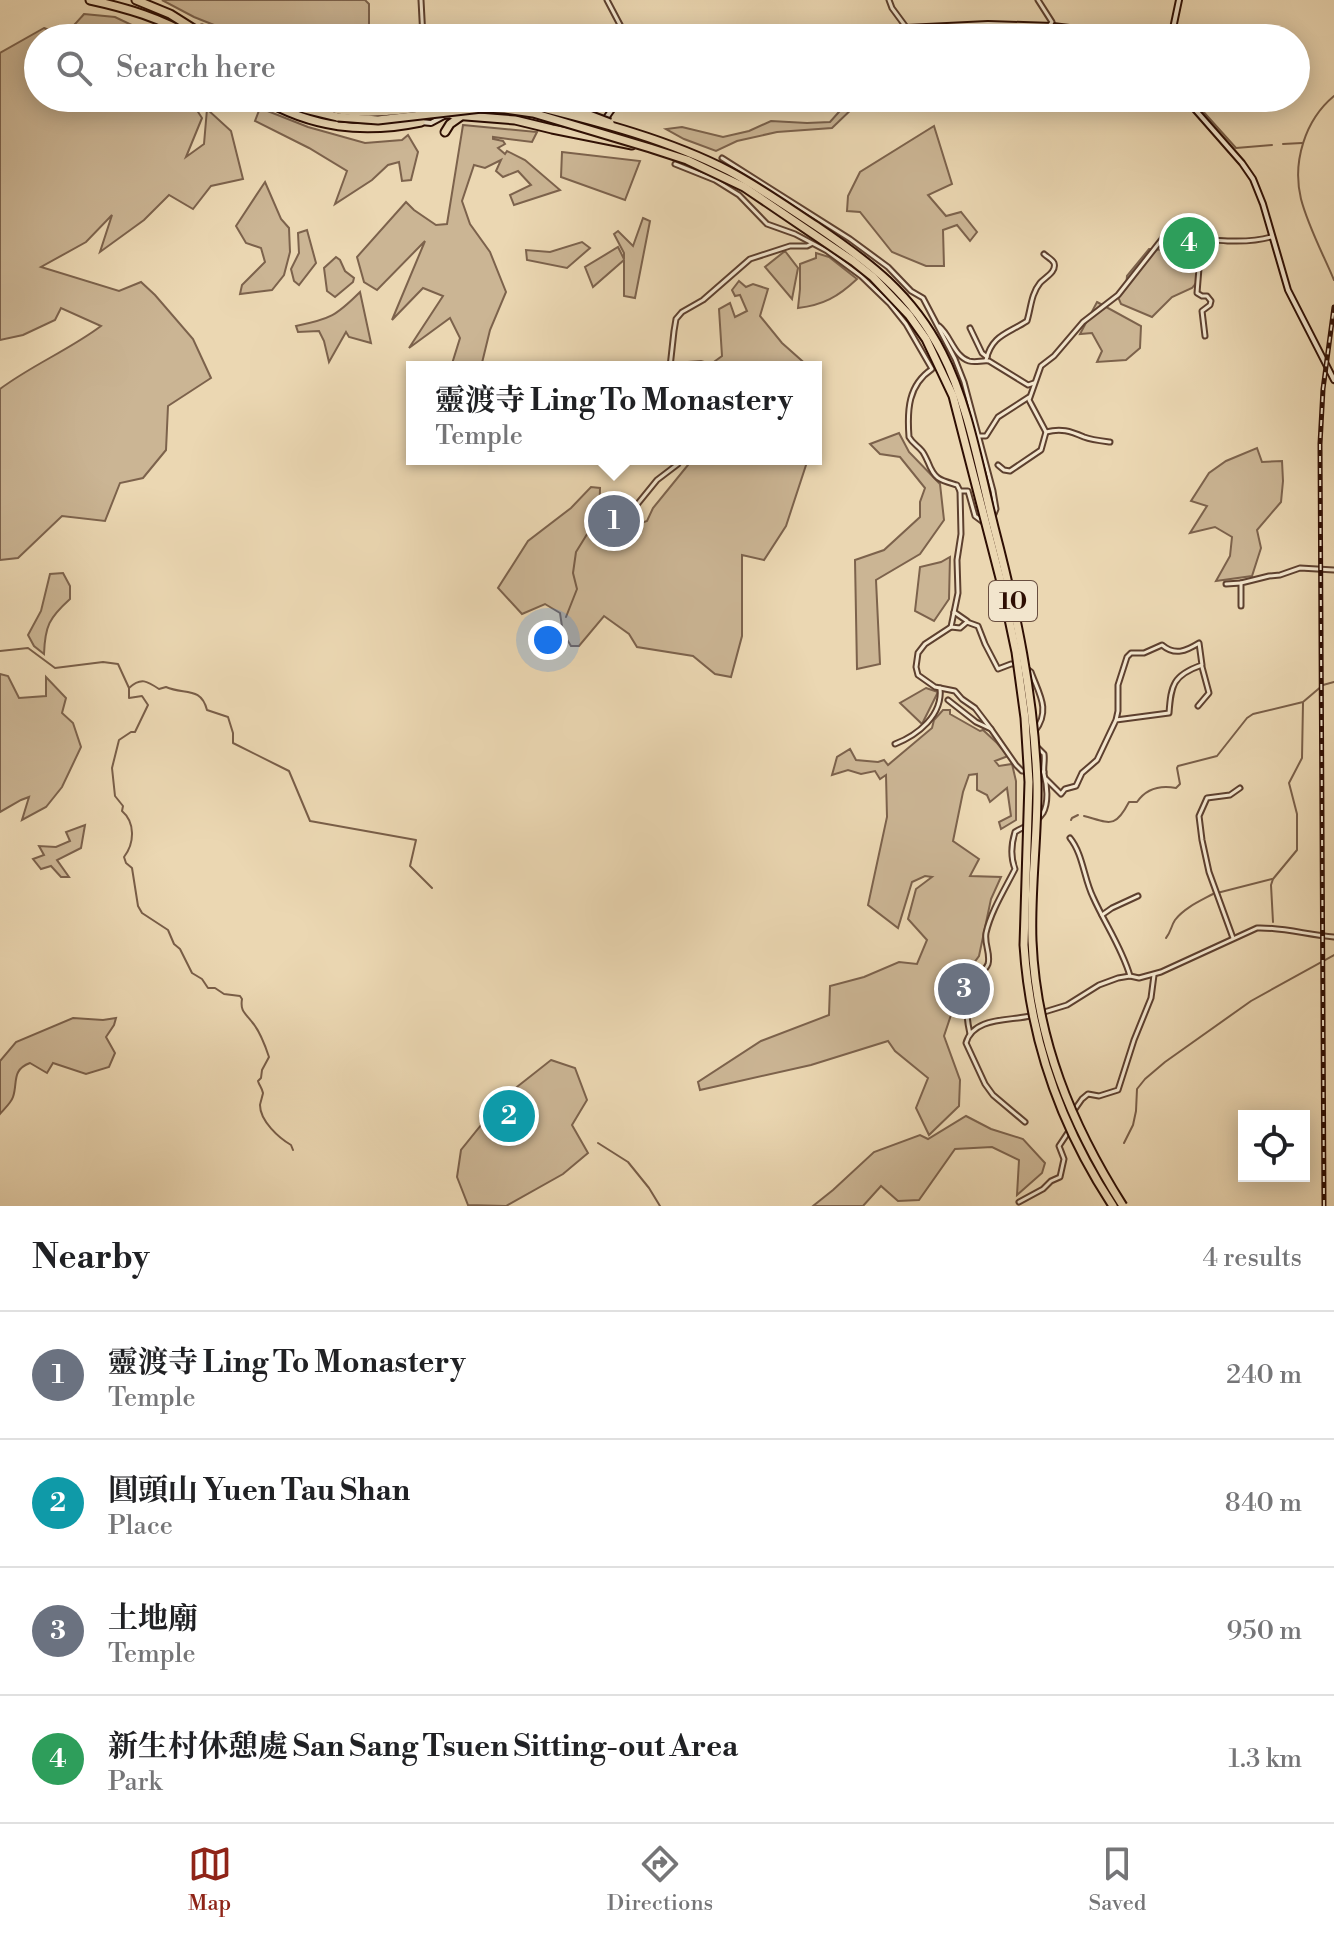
<!DOCTYPE html>
<meta charset="utf-8">
<style>
body{margin:0;font-family:"Libre Bodoni","Noto Serif SC",serif;background:#f6f6f6;color:#202124}
.controls{position:absolute;right:24px;bottom:24px;display:grid;overflow:hidden;border-radius:0px;box-shadow:0 4px 20px #0003}
.controls button{width:72px;height:72px;display:grid;place-items:center;padding:0;border:0;border-bottom:2px solid #e0e0e0;background:#fff;color:#202124;font:40px sans-serif}
.you{position:absolute;left:548px;top:640px;width:28px;height:28px;margin:-20px;border:6px solid #fff;border-radius:50%;background:#1a73e8;box-shadow:0 0 0 12px #1a73e833}
.badge{display:grid;place-items:center;width:52px;height:52px;border-radius:50%;background:#8f2418;color:#fff;font-size:26px;font-weight:700}
.pin{position:absolute;translate:-50% -50%;border:4px solid #fff;box-shadow:0 2px 8px #0006}
.popup{position:absolute;left:406px;top:361px;width:416px;height:104px;box-sizing:border-box;display:grid;place-content:center;border-radius:0px;background:#fff;filter:drop-shadow(0 2px 6px #0005);font-size:26px;white-space:nowrap;color:#757577}
.popup b{font-size:30px;color:#202124}
.popup::after{content:'';position:absolute;left:50%;top:100%;margin-left:-16px;border:16px solid transparent;border-top-color:#fff}
.list{margin:0;padding:0;list-style:none}
h2{display:flex;justify-content:space-between;align-items:center;height:104px;margin:0;padding:0 32px;font-size:34px}
h2 small{font-size:26px;font-weight:400;color:#757577}
.list li{display:grid;grid-template-columns:52px 1fr auto;gap:24px;align-items:center;box-sizing:border-box;height:128px;padding:0 32px;border-top:2px solid #e0e0e0}
.list b{display:block;font-size:30px;white-space:nowrap}
.list p{margin:0;font-size:26px;white-space:nowrap;color:#757577}
.list em{font-size:26px;font-style:normal;color:#757577}
.icon{flex:none;width:44px;height:44px;fill:none;stroke:currentColor;stroke-width:2;stroke-linecap:round;stroke-linejoin:round}
.map{position:relative;flex:none;width:1334px;height:1206px;overflow:hidden}
.search{position:absolute;background:#fff;box-shadow:0 4px 20px #0003;left:24px;right:24px;top:24px;height:88px;display:flex;align-items:center;gap:20px;box-sizing:border-box;padding:0 28px;border-radius:44px;color:#757577;font-size:30px}
.sheet{height:616px;background:#fff}
nav{display:flex;justify-content:space-around;align-items:center;box-sizing:border-box;height:112px;border-top:2px solid #e0e0e0;background:#fff;font-size:22px;color:#757577}
nav a{display:grid;justify-items:center;gap:4px}
nav .on{color:#8f2418}
.map>svg:first-child{display:block}
.green{fill:#cbb594;stroke:#7c624c;stroke-width:2}
.lines{fill:none;stroke-linecap:round;stroke-linejoin:round}
.stream{stroke:#795e48;stroke-width:2}
.street-casing{stroke:#5d402f;stroke-width:7}
.secondary-casing{stroke:#2e0e03;stroke-width:8}
.highway-casing{stroke:#2e0e03;stroke-width:11}
.street{stroke:#f2e5cd;stroke-width:3}
.secondary{stroke:#f2e5cd;stroke-width:4}
.highway{stroke:#ebd7b2;stroke-width:7}
.rail-casing{stroke:#2e0e03;stroke-width:5}
.rail{stroke:#f2e5cd;stroke-width:2;stroke-dasharray:6;stroke-linecap:butt}
.highway-bridge-casing{stroke:#2e0e03;stroke-width:11;stroke-linecap:butt}
.highway-bridge{stroke:#ebd7b2;stroke-width:7}
.labels{text-anchor:middle;stroke-width:7;stroke-linejoin:round;paint-order:stroke}
.shield{fill:#f2e5cd;stroke:#694e40;stroke-width:2}
.shield-label{font-size:24px;font-weight:bold;fill:#2e0e03}
</style>
<div class="map">
<svg width="1334" height="1206" viewBox="0 0 1334 1206">
<rect width="100%" height="100%" fill="#ebd7b2"/>
<filter id="stains"><feTurbulence type="fractalNoise" baseFrequency=".0025" numOctaves="4"/><feColorMatrix values="0 0 0 0 .2 0 0 0 0 .09 0 0 0 0 .02 0 0 0 .5 -.17"/></filter>
<radialGradient id="worn" r=".72"><stop offset=".6" stop-color="#630" stop-opacity="0"/><stop offset="1" stop-color="#630" stop-opacity=".3"/></radialGradient>
<g class="green">
<path d="M162,0H365L369,4V38H236L219,27L194,17Z"/>
<path d="M84,14L115,17L159,38H38V98H189L202,118L186,157L204,144L207,109L231,131L243,179L211,186L193,209L169,195L144,220L100,252L112,215L86,242L41,267L119,291L141,282L155,295L193,339L211,378L168,406L166,450L143,478L120,483L105,521L62,516L18,558L0,560V389C32,365 69,350 101,326L61,308L55,320L23,335L0,340V53L44,28C66,38 70,30 84,14Z"/>
<path d="M846,98H858L857,104L832,128L777,132L737,141L716,151L684,139L666,129L682,127L723,137L749,131L771,121L807,123L830,122L846,104Z"/>
<path d="M260,108L308,127L365,143L402,140L408,135L418,152L411,180L402,181L399,162L388,165L372,180L335,204L347,171L309,148L255,121Z"/>
<path d="M463,125L537,132L532,142L493,137V139L503,141L505,144L498,148L505,154L507,151L525,160L560,190L514,205L510,195L531,185L518,171L503,177L496,171L501,160L485,168L474,165L462,201L470,224L490,252L506,292L490,330L481,367H451L460,338L450,318L409,348L443,296L423,288L392,320L425,241L377,290L364,282L357,257L406,202L414,210L436,225L447,224Z"/>
<path d="M934,126L952,184L928,195L946,216L961,212L977,232L970,241L957,225L943,230L944,266H926L892,252L860,212L847,211L848,196L860,172Z"/>
<path d="M562,152L640,161L625,200L561,177Z"/>
<path d="M265,182L281,219L289,228L290,252L284,275L272,290L240,294L242,285L265,262L261,248L246,243L236,226Z"/>
<path d="M643,218L650,221L635,298L624,296V260L593,287L585,267L618,247L624,259V253L614,234L618,231L633,246Z"/>
<path d="M307,230L316,263L299,285L294,281L291,269L299,253L298,233Z"/>
<path d="M582,242L590,248L567,268L527,260L526,250L550,252Z"/>
<path d="M1149,249L1166,250L1178,257L1193,258L1196,259L1198,268L1196,283L1192,288L1172,297L1152,317L1121,304L1118,297L1126,288L1127,276Z"/>
<path d="M785,251L798,268L792,299L765,267Z"/>
<path d="M816,253L829,257L857,279C838,297 823,305 798,308L800,289V264L816,258Z"/>
<path d="M336,257L340,260L345,271L354,278L353,282L335,297L327,291L324,268Z"/>
<path d="M739,281L746,287L753,284L768,289L760,316L782,343L809,367H675V363L701,361L711,364L722,356L719,309L730,303L735,317L747,311L740,295L735,296L732,290Z"/>
<path d="M360,292L371,343L349,337L346,332L329,362L324,341L319,331L298,332L296,326C330,319 336,316 360,292Z"/>
<path d="M1097,302L1141,326L1140,348L1126,360L1097,362L1102,351L1092,333L1080,334Z"/>
<path d="M899,433L909,452L940,484L944,520L920,554L876,580L880,664L857,669L855,560L884,550L920,517V502L925,488L900,457L880,454L870,444Z"/>
<path d="M1257,448L1262,462L1282,461L1283,481L1281,502L1257,530L1261,548L1252,576L1216,581L1230,556L1232,537L1215,527L1190,533L1207,506L1191,501L1209,473L1226,461Z"/>
<path d="M686,459H808L786,526L764,560L742,555V636L731,677L715,674L693,656L637,647L629,634L604,616L579,646H571L563,633L560,613L545,604L522,614L498,588L528,541L571,508L591,487L600,488L599,531L627,528L647,521L653,508L688,465Z"/>
<path d="M950,557L949,599L934,621L915,611L920,567L941,562Z"/>
<path d="M63,573L70,586V599C49,618 45,626 44,654L34,646L28,635L41,611L50,574Z"/>
<path d="M0,674L8,676L19,698L46,696V677L66,698L62,713L73,723L81,747L62,787L46,807L22,820L29,797L21,800L0,812Z"/>
<path d="M926,688L938,692L922,724L900,703Z"/>
<path d="M943,710H950V714L980,731L983,730L997,743L1008,756L995,761L999,766L1012,764L1016,781V820L1001,829L999,822L1011,816L1007,788L990,802L987,795L977,790V774L969,775L963,792L953,841L979,859L970,876L1001,877L991,899L979,956L957,986L952,1012L944,1036L960,1080L959,1106L929,1135L916,1108L928,1078L895,1051L888,1041L811,1065L700,1090L698,1082L761,1041L829,1015L830,986L864,977L899,962L917,964L927,940L908,919L916,889L932,877L925,876L912,882L898,928L868,905L887,817L886,775L880,779L875,771L861,774L848,770L832,775L837,757L850,749L856,760L878,762L884,760L888,765L932,728L934,720Z"/>
<path d="M85,825L81,848L57,860L69,877H61L51,866L41,869L33,859L44,855L39,846L56,847L70,841L66,832Z"/>
<path d="M73,1018L103,1020L116,1018L114,1025L106,1037L115,1053L109,1067L86,1074L53,1063L47,1073L30,1063C11,1070 18,1083 13,1097C11,1103 4,1109 0,1114V1061L16,1042Z"/>
<path d="M551,1060L575,1068L587,1100L572,1125L588,1153L563,1174L506,1206L468,1205L457,1177L461,1150L481,1125L486,1107L499,1101Z"/>
<path d="M966,1116L991,1129L1023,1139L1045,1163L1042,1173L1017,1195L1019,1160L992,1147L955,1149L919,1200L898,1201L881,1186L863,1206H813L833,1190L874,1152L920,1135L928,1139Z"/>
</g>
<g class="lines">
<g class="stream">
<path d="M1334,96C1305,120 1292,162 1301,199C1308,226 1323,254 1334,280"/>
<path d="M1191,98L1236,148L1272,145"/>
<path d="M1283,144L1302,143"/>
<path d="M566,617L577,589L573,573L576,552L589,531L587,525L591,517L602,504"/>
<path d="M0,651L28,648L55,668L103,662L118,664L129,688V698L142,696L148,705L135,732H131L119,740L112,768L115,796L123,806L122,811C135,822 135,843 124,857L126,863L132,868L138,906L142,913L168,930L174,944L180,949L192,973L202,979L208,988H215L224,994L240,996L242,999C240,1011 245,1013 252,1022C260,1031 265,1045 269,1057L262,1070L261,1078L258,1081C259,1085 262,1088 263,1093C263,1094 260,1104 260,1105C260,1121 279,1138 291,1145L293,1150"/>
<path d="M129,688C141,677 147,681 159,689L166,687C184,695 201,686 207,710L228,717L233,733V743L289,771L310,821L416,840L410,866L432,888"/>
<path d="M1084,816C1110,823 1115,829 1129,802H1137C1146,789 1160,785 1176,788L1180,784L1177,768L1178,766L1217,756L1247,718L1253,714L1303,702L1323,685L1334,682"/>
<path d="M1071,820L1072,818L1078,815"/>
<path d="M1217,893L1272,879"/>
<path d="M1273,922L1271,885L1273,879L1297,850V814L1289,783L1302,758L1303,703"/>
<path d="M1166,938C1171,932 1171,926 1175,920C1184,908 1200,901 1213,894"/>
<path d="M598,1143L628,1162L649,1188L660,1206"/>
<path d="M1124,1143L1133,1125L1136,1111L1137,1089L1145,1079L1165,1062L1251,1001L1334,955"/>
</g>
<defs>
<g id="street">
<path d="M421,0L423,38"/>
<path d="M607,0L627,38"/>
<path d="M889,0L892,8L906,27"/>
<path d="M1038,0L1052,22L1049,26"/>
<path d="M722,158L850,239L888,267L911,291L923,298L955,359L964,382L993,491L996,509L994,514"/>
<path d="M675,164L715,180L739,195L767,224L795,234L827,251L861,276L890,304L906,324L932,369C908,385 907,410 909,437C913,444 917,445 922,451C924,453 927,460 928,462C935,480 940,480 957,485L960,491H968L975,516L983,522"/>
<path d="M1195,238L1194,252L1199,268L1197,293L1202,296H1207L1211,301L1210,305L1202,311L1205,336"/>
<path d="M939,326C951,336 954,356 969,361C976,363 982,360 989,361L1028,385L1034,383"/>
<path d="M970,328L982,353L987,357"/>
<path d="M986,360C992,335 1007,334 1027,321C1031,308 1031,294 1040,283C1044,278 1057,272 1054,263C1052,259 1047,257 1044,254"/>
<path d="M670,367L674,331L676,319L682,312L703,300L750,259L790,246H807L811,244"/>
<path d="M1046,432C1061,428 1070,431 1084,437C1092,440 1102,441 1110,442"/>
<path d="M978,436H986L998,417L1029,397"/>
<path d="M998,465L1004,470L1010,471L1041,450L1046,432L1029,400L1041,366L1054,356L1083,322L1118,295L1166,234C1199,238 1239,246 1271,237"/>
<path d="M960,491L961,534L957,560L958,593L951,627L960,628L967,622L978,626L985,644L998,669L1011,664H1017"/>
<path d="M613,503L631,512L657,480L678,464L679,459"/>
<path d="M631,512L632,521"/>
<path d="M1226,584L1241,583"/>
<path d="M1241,606V583L1269,576L1280,575L1300,568L1334,570"/>
<path d="M954,612L967,621"/>
<path d="M951,627L925,644L918,653L916,667L918,675L935,687L955,691L962,699L975,708L991,729"/>
<path d="M1027,669L1031,672C1039,694 1051,710 1035,731"/>
<path d="M948,700L976,722L991,729L1016,765L1022,771L1044,772"/>
<path d="M1198,706L1209,693L1202,667"/>
<path d="M895,744C918,735 943,715 940,688"/>
<path d="M1046,779L1061,794L1065,789L1076,786L1082,773L1097,760L1116,720L1118,711V685L1127,657L1131,653H1144L1162,645C1175,656 1186,651 1199,643L1202,665C1173,675 1171,685 1169,713L1116,720"/>
<path d="M1070,838C1083,854 1084,879 1093,897C1105,924 1122,948 1130,976"/>
<path d="M1102,915L1112,908L1138,896"/>
<path d="M1233,938L1209,872L1202,840L1199,816L1207,798L1230,795L1240,788"/>
<path d="M1041,1013L1067,1005L1099,985L1118,978L1130,976L1139,978L1161,972L1257,928C1282,927 1308,935 1334,937"/>
<path d="M970,1034C966,1016 963,993 975,978C980,972 985,972 988,964C991,954 984,944 986,933C991,911 1005,889 1015,869C1010,856 1011,845 1015,832C1024,826 1037,823 1043,813C1049,802 1047,785 1044,774C1043,767 1045,761 1044,754L1035,745"/>
<path d="M1068,1119L1082,1099L1088,1094L1099,1096L1118,1090L1134,1040L1151,998L1154,975"/>
<path d="M1025,1122L993,1095L985,1084L966,1043C973,1017 1009,1021 1030,1016"/>
<path d="M1019,1202L1043,1189L1051,1181L1060,1177L1064,1159L1059,1146L1069,1131"/>
</g>
<g id="secondary">
<path d="M700,38L988,24L1053,26L1152,38"/>
<path d="M1171,38L1179,0"/>
<path d="M411,98L412,109"/>
<path d="M1185,98L1242,163L1253,179L1263,204L1288,290L1334,380"/>
<path d="M548,113L599,128L620,98"/>
<path d="M421,122L431,123L444,116L454,115"/>
</g>
<g id="highway">
<path d="M90,0C127,8 161,18 194,38"/>
<path d="M136,0L170,14L208,38"/>
<path d="M202,29L219,38"/>
<path d="M261,98C312,128 363,134 421,122"/>
<path d="M281,98L305,109L338,117"/>
<path d="M298,98L338,110"/>
<path d="M322,98C347,105 372,107 397,98"/>
<path d="M453,115L515,120L552,129L632,145"/>
<path d="M445,132L450,124L460,117"/>
</g>
</defs>
<use href="#street" class="street-casing"/>
<use href="#secondary" class="secondary-casing"/>
<use href="#highway" class="highway-casing"/>
<use href="#street" class="street"/>
<use href="#secondary" class="secondary"/>
<use href="#highway" class="highway"/>
<defs>
<path id="rail" d="M1324,1206L1320,444L1323,389L1334,307"/>
</defs>
<use href="#rail" class="rail-casing"/>
<use href="#rail" class="rail"/>
<defs>
<g id="highway-bridge">
<path d="M545,98L610,123"/>
<path d="M338,110C404,120 469,91 535,106C600,122 669,140 729,171C759,187 787,207 816,226C869,262 912,294 942,353C968,403 980,472 994,527C1016,611 1034,695 1037,783C1038,835 1030,888 1032,941C1036,1039 1071,1124 1123,1206"/>
<path d="M338,117L378,120L482,108L505,109L533,113L650,148L687,160L744,187L853,261L873,277L909,315L926,339L953,396L1002,586L1016,652L1025,718L1029,782L1024,945C1030,1039 1061,1127 1113,1206"/>
</g>
</defs>
<use href="#highway-bridge" class="highway-bridge-casing"/>
<use href="#highway-bridge" class="highway-bridge"/>
</g>
<g class="labels">
<rect class="shield" x="989" y="581" width="48" height="40" rx="6"/>
<g class="shield-label">
<text x="1013" y="609">10</text>
</g>
</g>
<rect width="100%" height="100%" filter="url(#stains)"/>
<rect width="100%" height="100%" fill="url(#worn)"/>
</svg>
<div class="controls">
<button><svg class="icon" aria-label="locate" viewBox="0 0 24 24"><circle cx="12" cy="12" r="6"/><path d="M12 2v4M12 18v4M2 12h4M18 12h4"/></svg></button>
</div>
<div class="you"></div>
<div class="pin badge" style="left:614px;top:521px;background:#6b7280">1</div>
<div class="popup"><b>靈渡寺 Ling To Monastery</b>Temple</div>
<div class="pin badge" style="left:509px;top:1116px;background:#0f9aa8">2</div>
<div class="pin badge" style="left:964px;top:989px;background:#6b7280">3</div>
<div class="pin badge" style="left:1189px;top:243px;background:#2e9e5b">4</div>
<div class="search"><svg class="icon" aria-label="search" viewBox="0 0 24 24"><circle cx="10" cy="10" r="6"/><path d="M15 15l6 6"/></svg>Search here</div>
</div>
<section class="sheet">
<h2>Nearby<small>4 results</small></h2>
<ul class="list">
<li><span class="badge" style="background:#6b7280">1</span><div><b>靈渡寺 Ling To Monastery</b><p>Temple</p></div><em>240 m</em></li>
<li><span class="badge" style="background:#0f9aa8">2</span><div><b>圓頭山 Yuen Tau Shan</b><p>Place</p></div><em>840 m</em></li>
<li><span class="badge" style="background:#6b7280">3</span><div><b>土地廟</b><p>Temple</p></div><em>950 m</em></li>
<li><span class="badge" style="background:#2e9e5b">4</span><div><b>新生村休憩處 San Sang Tsuen Sitting-out Area</b><p>Park</p></div><em>1.3 km</em></li>
</ul>
</section>
<nav>
<a class="on"><svg class="icon" aria-label="map" viewBox="0 0 24 24"><path d="M3 6l6-2 6 2 6-2v14l-6 2-6-2-6 2zM9 4v14M15 6v14"/></svg>Map</a>
<a><svg class="icon" aria-label="directions" viewBox="0 0 24 24"><path d="M12 3l9 9-9 9-9-9zM9 14v-3h6M13 9l2 2-2 2"/></svg>Directions</a>
<a><svg class="icon" aria-label="saved" viewBox="0 0 24 24"><path d="M7 4h10v16l-5-4-5 4z"/></svg>Saved</a>
</nav>
